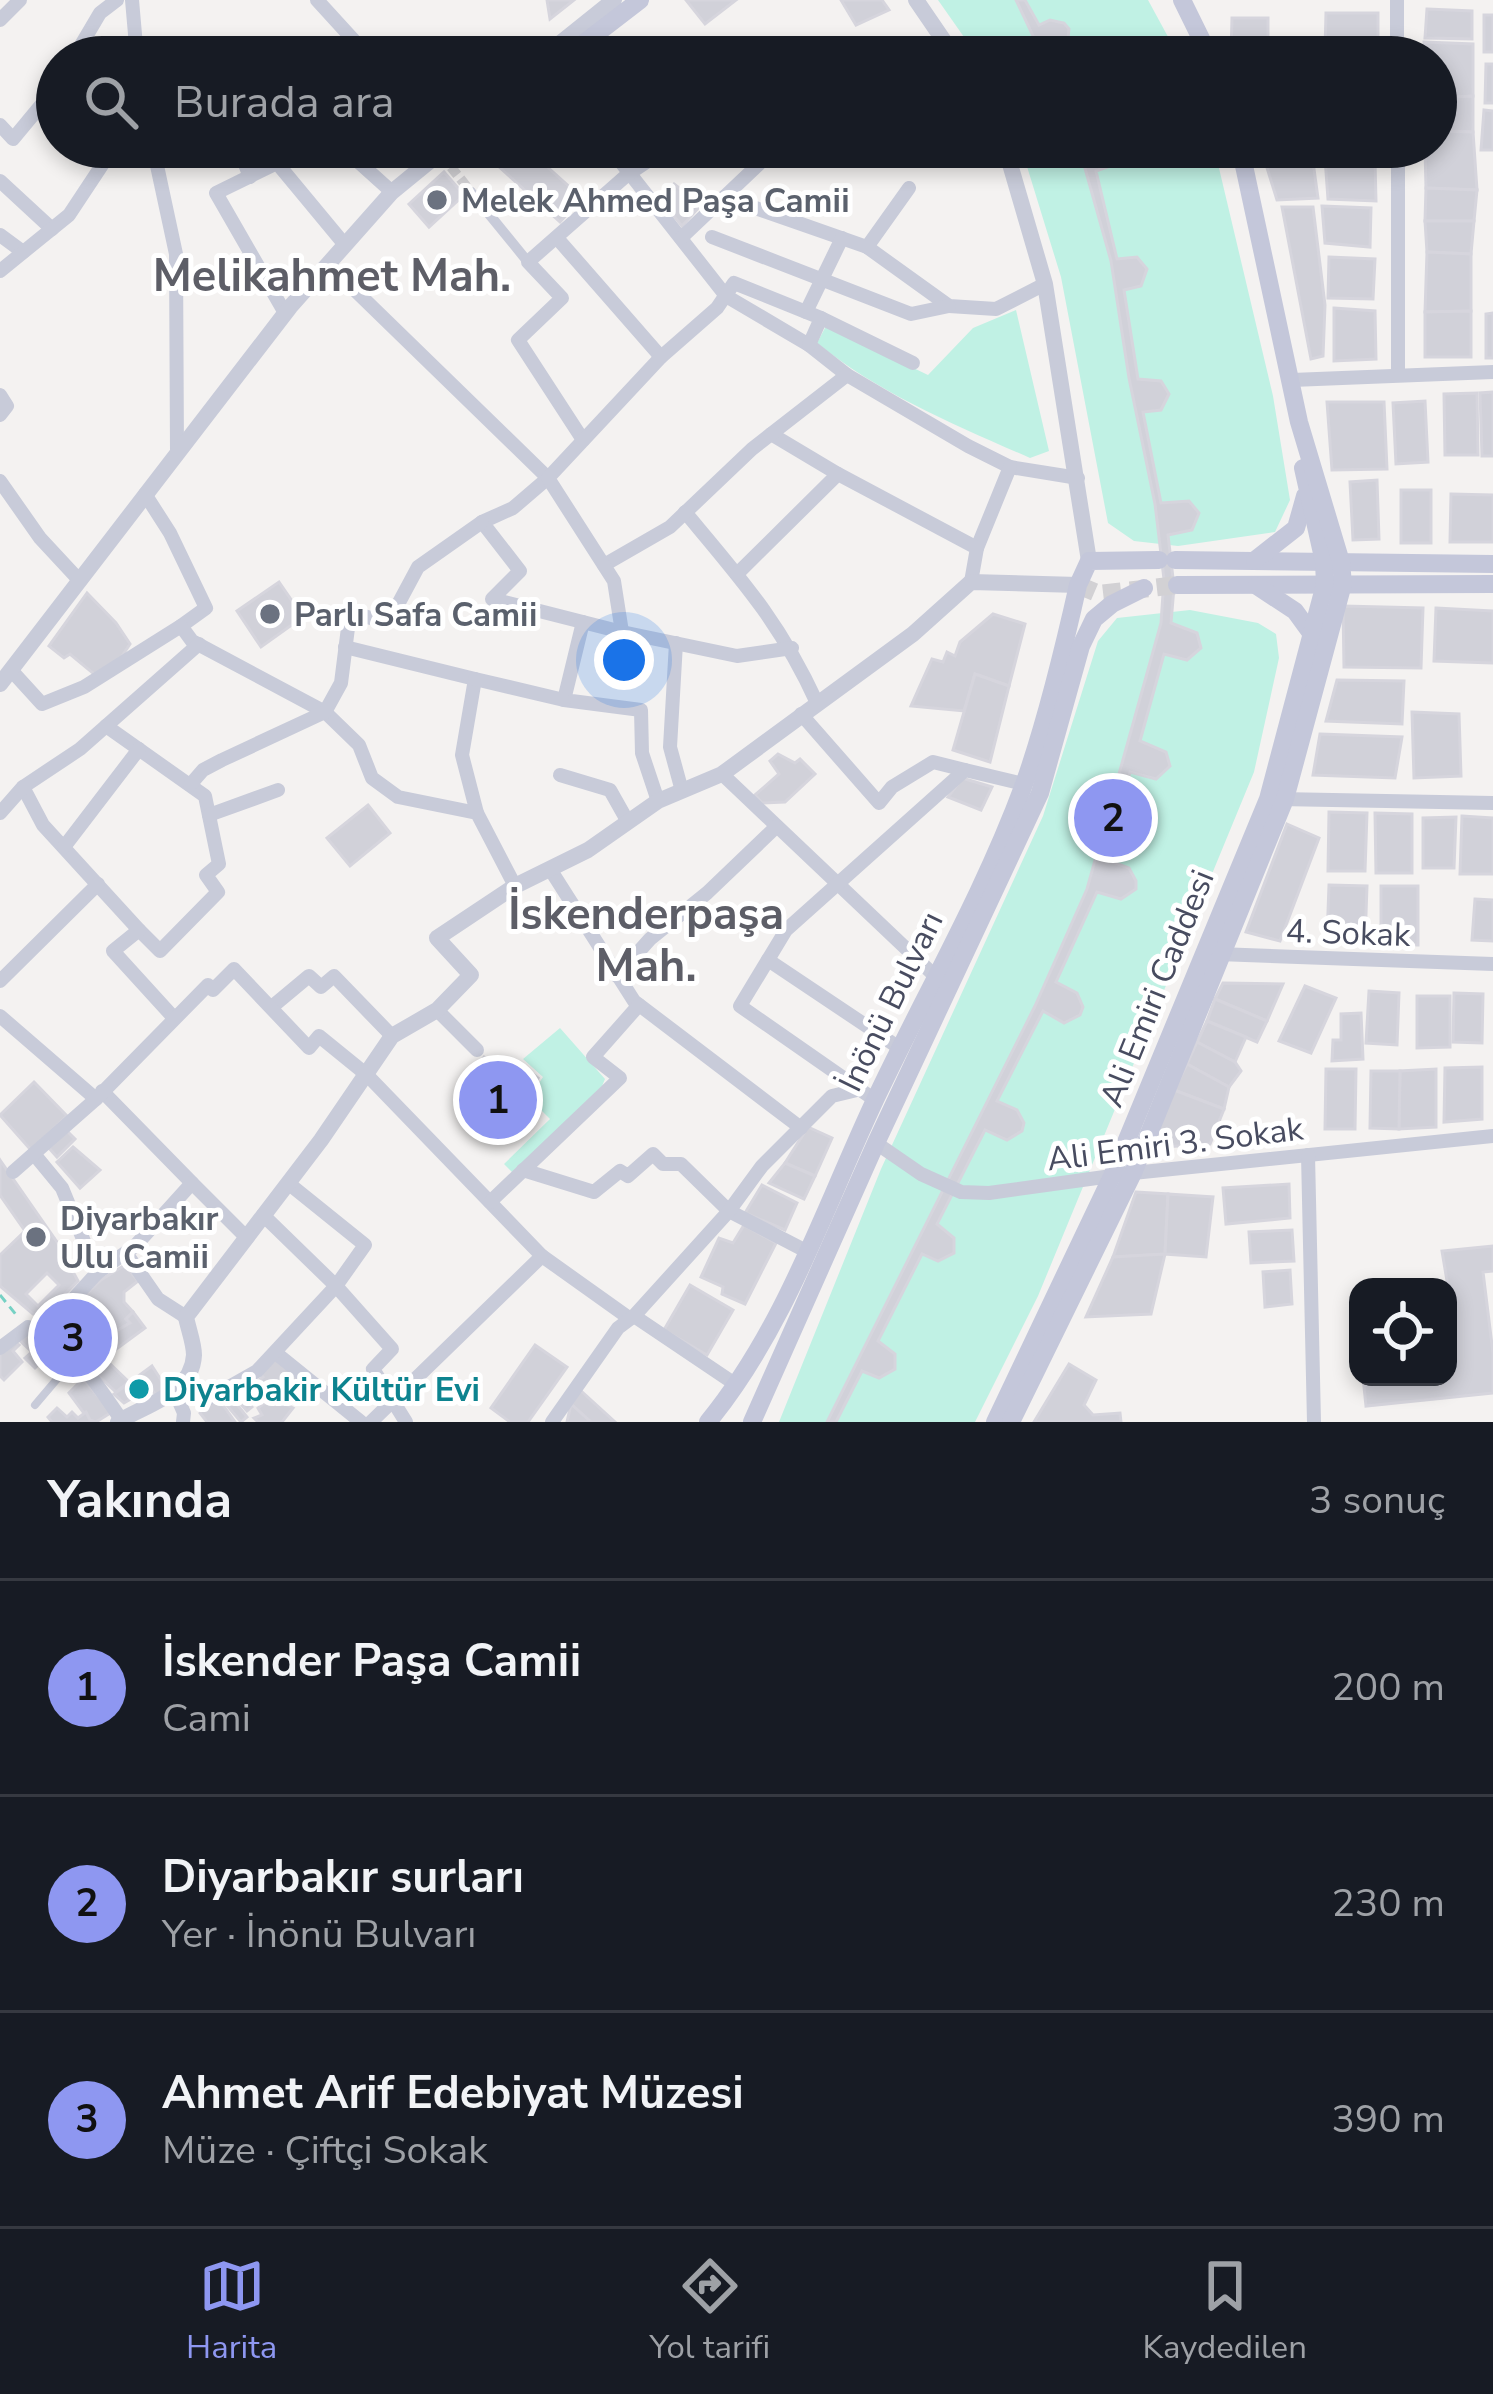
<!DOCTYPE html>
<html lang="tr">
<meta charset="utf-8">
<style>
body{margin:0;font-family:"Nunito Sans",sans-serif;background:#20242c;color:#f1f3f6}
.controls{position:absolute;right:36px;bottom:36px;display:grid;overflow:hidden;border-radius:24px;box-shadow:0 6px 18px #0003}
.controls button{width:108px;height:108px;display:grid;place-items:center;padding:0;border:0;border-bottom:3px solid #363941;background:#171b24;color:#f1f3f6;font:60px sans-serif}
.you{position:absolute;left:624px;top:660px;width:42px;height:42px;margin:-30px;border:9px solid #fff;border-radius:50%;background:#1a73e8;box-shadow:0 0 0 18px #1a73e833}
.badge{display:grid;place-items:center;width:78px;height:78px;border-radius:50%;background:#8e97f1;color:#111;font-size:39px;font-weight:700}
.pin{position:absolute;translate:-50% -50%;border:6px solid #fff;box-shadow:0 3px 12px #0006}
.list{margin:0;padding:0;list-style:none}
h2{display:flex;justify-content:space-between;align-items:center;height:156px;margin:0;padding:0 48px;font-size:51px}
h2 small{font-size:39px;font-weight:400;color:#9ea1a6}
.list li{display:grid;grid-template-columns:78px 1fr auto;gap:36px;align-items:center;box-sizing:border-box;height:216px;padding:0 48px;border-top:3px solid #363941}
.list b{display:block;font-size:45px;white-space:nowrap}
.list p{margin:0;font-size:39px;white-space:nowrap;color:#9ea1a6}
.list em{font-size:39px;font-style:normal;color:#9ea1a6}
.icon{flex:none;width:66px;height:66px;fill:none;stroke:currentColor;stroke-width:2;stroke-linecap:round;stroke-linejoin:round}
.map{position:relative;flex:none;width:1493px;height:1422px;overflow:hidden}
.search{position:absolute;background:#171b24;box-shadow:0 6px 18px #0003;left:36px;right:36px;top:36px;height:132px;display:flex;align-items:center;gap:30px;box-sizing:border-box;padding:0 42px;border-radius:66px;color:#9ea1a6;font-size:45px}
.sheet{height:804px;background:#171b24}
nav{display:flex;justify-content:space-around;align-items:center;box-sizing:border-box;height:168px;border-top:3px solid #363941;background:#171b24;font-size:33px;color:#9ea1a6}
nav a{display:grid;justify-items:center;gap:6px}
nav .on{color:#8e97f1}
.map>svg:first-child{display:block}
.green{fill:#c0f1e4}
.building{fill:#d1d1d9;stroke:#d6d5dd;stroke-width:3;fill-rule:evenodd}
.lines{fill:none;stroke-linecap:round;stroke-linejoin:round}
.pedestrian-tunnel{stroke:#d2d1d4;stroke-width:10;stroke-dasharray:10 5;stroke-linecap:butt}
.secondary-tunnel{stroke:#d2d1d4;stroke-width:18;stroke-dasharray:18 9;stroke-linecap:butt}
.path{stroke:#76d1c4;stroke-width:3;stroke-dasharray:9 6;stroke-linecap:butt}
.service{stroke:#c8cbd9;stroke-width:8}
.pedestrian{stroke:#c8cbd9;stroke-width:10}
.minor{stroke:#c8cbd9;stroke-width:14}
.tertiary{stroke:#c8cbd9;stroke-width:16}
.secondary{stroke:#c4c7da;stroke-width:18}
.worship-dot{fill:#6b7280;stroke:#fff;stroke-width:4.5}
.culture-dot{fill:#0f9aa8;stroke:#fff;stroke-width:4.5}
.labels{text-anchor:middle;stroke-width:10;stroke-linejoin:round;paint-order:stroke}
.worship-label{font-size:33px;font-weight:bold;fill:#5b616d;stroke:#fff;text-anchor:start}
.street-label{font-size:33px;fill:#484c60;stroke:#fff}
.culture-label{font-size:33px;font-weight:bold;fill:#0d838f;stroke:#fff;text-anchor:start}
.district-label{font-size:45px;font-weight:bold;fill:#5d5e67;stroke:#fff}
</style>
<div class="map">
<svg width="1493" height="1422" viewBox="0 0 1493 1422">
<rect width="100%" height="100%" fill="#f4f2f1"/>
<g class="green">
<path d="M938,0H1148L1179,57H978Z"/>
<path d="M1021,147H1214L1273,396L1290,500L1275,532L1178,546L1134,541L1108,523L1061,277Z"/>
<path d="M1016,310L1049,451L1030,458C955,425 880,394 817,343L826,326L928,375L973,328Z"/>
<path d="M1190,610L1258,623L1276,634L1279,658L1254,772L1038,1296L975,1422H779L881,1169L1043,816L1098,641L1117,618Z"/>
<path d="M560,1028L605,1079L602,1086L513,1173L504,1164L550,1119L529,1098L543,1077L523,1059Z"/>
</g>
<g class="building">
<path d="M547,0H574L550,19Z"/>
<path d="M686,0H736L705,24Z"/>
<path d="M841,0H882L889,10L856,25Z"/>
<path d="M1016,0H1025L1039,25L1050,20L1064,23L1069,29L1067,47L1052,57H1043Z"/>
<path d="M1427,9L1472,11V39L1425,38Z"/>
<path d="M1326,13H1378V52L1325,51Z"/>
<rect x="1484" y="15" width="9" height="37"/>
<path d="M1232,18H1268V55H1231Z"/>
<path d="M1424,42L1473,44V96L1436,98V57H1424Z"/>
<path d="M1486,64H1493V103H1485Z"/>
<path d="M1473,96V132L1436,131V98Z"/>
<path d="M1484,110L1493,111V150H1481Z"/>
<path d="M1436,131L1473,132L1477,190L1426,188L1425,147H1436Z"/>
<path d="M495,147H525L582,198L560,222L487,156Z"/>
<path d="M1079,147H1118L1113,165L1096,171L1117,259L1137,257L1147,269L1141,286L1124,290L1138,379L1161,381L1169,394L1161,410L1143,412L1161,503L1189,501L1199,513L1192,530L1168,535L1174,587L1171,623L1197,633L1201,648L1187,660L1164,654L1140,741L1166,752L1170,766L1156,779L1130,772L1107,860L1129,868L1136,881V889L1121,899L1097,892L1056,982L1077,993L1083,1007L1080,1015L1064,1023L1043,1011L997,1101L1017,1110L1024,1123L1022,1131L1007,1140L985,1130L937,1224L954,1238V1253L938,1261L922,1254L878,1341L895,1354V1369L879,1378L862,1371L836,1422H827L1035,1006L1087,889L1161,623L1164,579L1155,504L1129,378L1111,261Z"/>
<path d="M1266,147H1317V154H1268Z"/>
<path d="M1264,158L1313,162L1318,198L1277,200Z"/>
<path d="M1325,158L1375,162L1376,201L1328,199Z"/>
<path d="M444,172L464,195L429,227L409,204Z"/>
<path d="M674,184L701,205L682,226L660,199Z"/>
<path d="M1426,188L1477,190L1474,221H1425Z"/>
<path d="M1322,206L1371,208L1370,247L1325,243Z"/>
<path d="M1282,207H1313L1325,305L1323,356L1311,359Z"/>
<path d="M1425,221H1474L1471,254L1427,252Z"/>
<path d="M1427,252L1471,254V311L1425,312Z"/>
<path d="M1329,257L1375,259L1373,299L1328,298Z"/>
<path d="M1334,308L1375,311L1376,359L1334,361Z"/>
<path d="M1471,311V357H1425V312Z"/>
<path d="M1493,313V358H1486V314Z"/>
<path d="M1493,392V456H1482L1480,393Z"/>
<path d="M1477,393L1478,455H1445L1444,394Z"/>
<path d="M1425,401L1428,462L1396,464L1393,403Z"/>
<path d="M1327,402H1384L1387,469L1332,470Z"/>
<path d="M1377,480L1379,539L1353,540L1350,482Z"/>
<rect x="1401" y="490" width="30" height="53"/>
<path d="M1451,494L1493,495V542H1450Z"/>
<path d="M279,582L303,617L261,647L237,611Z"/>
<path d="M87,593L116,623L130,644L120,659L94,674L70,654L64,658L49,646Z"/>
<path d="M1343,606L1423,608L1421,668L1344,667Z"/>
<path d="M1436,608L1493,611V663L1434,661Z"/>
<path d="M993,614L1025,624L1009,686L975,674L964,711L911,706L932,659L943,662L947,652L955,656L960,642Z"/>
<path d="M975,674L1009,686L990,762L953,750Z"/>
<path d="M1337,680L1404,681L1402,724L1326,721Z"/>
<path d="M1412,712L1459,714L1461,776L1414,778Z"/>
<path d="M1320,734L1402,737L1395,778L1313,775Z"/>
<path d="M778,754L795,763L800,759L815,774L785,802L762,803L755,795L779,774L770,761Z"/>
<path d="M962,778L992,787L981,810L948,797Z"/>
<path d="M368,805L390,833L350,866L327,838Z"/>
<path d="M1329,812L1367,813L1365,871H1328Z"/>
<path d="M1375,813L1412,814V873H1376Z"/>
<path d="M1462,816L1493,818V874H1460Z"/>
<path d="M1456,817L1454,868H1423V818Z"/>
<path d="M1287,824L1319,838L1280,941L1246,932Z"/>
<path d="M1329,885L1367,886L1365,941L1327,939Z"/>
<rect x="1381" y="886" width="37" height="59"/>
<path d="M1475,899L1493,900V941L1472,940Z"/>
<path d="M1223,983L1283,984L1267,1021L1215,999Z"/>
<path d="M1305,986L1336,998L1311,1053L1279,1041Z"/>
<path d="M1369,991L1399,993L1397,1045L1366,1043Z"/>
<path d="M1454,993L1483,994L1482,1043L1453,1042Z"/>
<path d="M1417,996H1450V1047L1417,1048Z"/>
<path d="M1215,999L1267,1021L1257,1042L1207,1021Z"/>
<path d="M1361,1013L1363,1059L1332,1061L1333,1040H1341V1014Z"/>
<path d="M1207,1021L1246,1037L1235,1062L1197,1042Z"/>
<path d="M1197,1042L1235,1062L1241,1071L1229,1087L1187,1064Z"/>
<path d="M484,1057L510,1076L520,1064L538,1078L498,1131L482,1119L488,1111L459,1089Z"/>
<path d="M1187,1064L1229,1087L1224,1109L1174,1090Z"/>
<path d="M1482,1067V1119L1444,1122L1445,1068Z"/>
<path d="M1326,1069H1356L1355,1129H1325Z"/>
<path d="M1436,1069V1127L1399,1129L1400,1071Z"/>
<path d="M1371,1071H1400L1399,1129L1370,1128Z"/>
<path d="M34,1082L67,1116L31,1150L0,1115Z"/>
<path d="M1174,1090L1224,1109L1210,1144L1163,1147L1150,1142Z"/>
<path d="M808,1127L832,1138L815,1176L785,1163Z"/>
<path d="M67,1131L75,1139L57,1157L49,1148Z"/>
<path d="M73,1147L100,1170L80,1188L57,1162Z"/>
<path d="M0,1160L57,1242L78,1281L47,1312L33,1314L0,1286V1255L25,1231L0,1195ZM47,1273L59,1285L38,1306L26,1294Z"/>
<path d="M785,1163L815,1176L804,1199L769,1183Z"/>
<path d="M1289,1184L1290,1218L1226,1224L1223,1188Z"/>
<path d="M762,1185L797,1203L785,1230L745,1213Z"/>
<path d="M1136,1192L1168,1194L1165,1254L1113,1257Z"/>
<path d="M1168,1194L1213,1197L1206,1257L1165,1254Z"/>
<path d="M744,1225L776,1243L745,1304L722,1294L723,1287L701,1277L719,1238L733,1243Z"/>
<path d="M1292,1230L1294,1261L1251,1263L1249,1232Z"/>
<path d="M1493,1246V1271L1483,1272L1493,1353V1393L1366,1406L1363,1377H1448V1356H1451L1448,1287L1442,1251Z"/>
<path d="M1165,1254L1151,1314L1086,1317L1113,1257Z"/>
<path d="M125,1265L138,1281L124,1292V1302L133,1312L126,1319L130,1323L109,1335L89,1310L82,1315L74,1306L101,1280Z"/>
<path d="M1290,1270L1292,1304L1265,1307L1263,1272Z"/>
<path d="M690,1285L733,1310L707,1355L664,1330Z"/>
<path d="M74,1306L82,1315L89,1310L96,1319L78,1335L87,1344L75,1354L48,1331Z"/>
<path d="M133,1312L145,1328L104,1358L99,1354L113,1342L109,1335L130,1323L126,1319Z"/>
<path d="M34,1331L50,1353L35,1368L25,1358L32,1352L17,1338Z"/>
<path d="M13,1340L19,1345L13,1351L22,1362L4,1380L0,1376V1349Z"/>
<path d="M87,1344L104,1358L129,1382L116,1392L75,1354Z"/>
<path d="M535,1345L567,1367L528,1422H510L491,1408Z"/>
<path d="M277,1354L314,1384L297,1403L281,1387L265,1400L255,1383L263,1377L257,1371Z"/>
<path d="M1069,1364L1096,1380L1084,1405L1093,1415L1120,1413L1121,1422H1034Z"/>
<path d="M152,1366L168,1391L159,1398L150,1388L124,1403L114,1394Z"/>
<path d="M83,1379L112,1412L96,1422L89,1420L69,1393Z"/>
<path d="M253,1380L261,1390L248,1400L252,1407L247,1411L232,1394Z"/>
<path d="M580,1390L615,1422H591L571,1404Z"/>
<path d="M227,1392L247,1417L241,1422L220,1397Z"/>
<path d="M218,1398L235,1422H207L200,1413L203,1406Z"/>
<path d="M279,1401L293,1408L282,1422H258L254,1418L262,1415L258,1408L263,1404Z"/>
<path d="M571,1404L591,1422H567Z"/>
<path d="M57,1408L67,1417L72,1412L78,1418L86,1412L91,1422H52L48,1417Z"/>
</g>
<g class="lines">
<path class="pedestrian-tunnel" d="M451,167L471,192"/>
<path class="secondary-tunnel" d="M1078,585L1099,594L1177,585"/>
<path class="path" d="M0,1295L18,1317"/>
<path class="service" d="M35,1405L74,1359"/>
<path class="pedestrian" d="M471,192L528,262"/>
<g class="minor">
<path d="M132,0L137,57"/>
<path d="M317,0L369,57"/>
<path d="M1397,0V57"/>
<path d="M0,20L20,0"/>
<path d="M74,57L100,13L117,0"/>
<path d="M932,57L952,52"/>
<path d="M0,125L13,139L57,86"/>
<path d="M153,147L176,254L177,452"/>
<path d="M238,147L250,177"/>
<path d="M342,147L392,192"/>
<path d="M609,147L726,296L809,345L847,375L968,446L1010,467L1078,478"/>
<path d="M1398,147V374"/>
<path d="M0,181L52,229"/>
<path d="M724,197L867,247L949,306L996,309L1045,284"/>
<path d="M0,235L23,252"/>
<path d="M712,237L911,314L949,306"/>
<path d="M557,238L661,357"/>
<path d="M681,238L759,164L749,147"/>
<path d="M867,247L909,188"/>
<path d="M328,264L548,478L513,508L482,522L520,571L492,599L622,632"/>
<path d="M0,271L69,215L114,147"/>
<path d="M806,312L842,238"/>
<path d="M285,313L216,193L277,163L345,245"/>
<path d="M821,318L913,363"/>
<path d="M1292,380L1493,372"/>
<path d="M0,395L7,406L0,415"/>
<path d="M771,434L838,474"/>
<path d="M583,440L518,340L562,298L528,262L627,175L669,147"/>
<path d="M0,481L40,538L79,580"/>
<path d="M145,494L170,533L206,608L181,626L192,641L325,712L359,745L372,778L398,797L477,813L515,886"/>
<path d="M685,512C741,579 780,622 817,703"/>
<path d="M977,548L1010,467"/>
<path d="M604,565L670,527L752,449L847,375"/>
<path d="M737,574L838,474L977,548L971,582"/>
<path d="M583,622L564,700L641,710L642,753L658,801"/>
<path d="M676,643L670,747L682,791"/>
<path d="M345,647L475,679L462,755L477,813"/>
<path d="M792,648L737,656L622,632L614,581L548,478L661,357L717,308L734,283L821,318L809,345"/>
<path d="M11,670L42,704L84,687L181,626"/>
<path d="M475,679L564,700"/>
<path d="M801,714L879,803L892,787L933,762L965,770"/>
<path d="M106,726L205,796L219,864L206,875L218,892L160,951L139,930"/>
<path d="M722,774L935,976"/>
<path d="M560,775L610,790L628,822"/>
<path d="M190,785L203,770L222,760L325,712L341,683L350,612L388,623L418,567L482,522"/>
<path d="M23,787L43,825L139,930L113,951L174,1018"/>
<path d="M1279,799L1493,803"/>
<path d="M0,813L23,787L80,749L199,644"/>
<path d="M209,815L278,790"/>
<path d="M64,847L139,749"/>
<path d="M550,869L634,1001L801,1128"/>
<path d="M1218,954L1493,964"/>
<path d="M768,960L901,1049"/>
<path d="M617,976L650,939L707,893L776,827"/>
<path d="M0,981L98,884"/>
<path d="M273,1006L309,976L321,987L334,976L392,1036"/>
<path d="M437,1010L477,1050"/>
<path d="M0,1016L96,1099"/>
<path d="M102,1091L192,1183"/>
<path d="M875,1100L740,1006L786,930L965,770L1024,784"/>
<path d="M876,1143L921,1174L961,1192L989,1193L1133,1173L1493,1136"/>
<path d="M34,1154L62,1188L97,1273"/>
<path d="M1308,1155L1314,1422"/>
<path d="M523,1170L594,1192L620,1171L628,1176L653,1154L663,1164H681L729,1211L808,1252"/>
<path d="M13,1172L96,1099L208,985L213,990L234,969L309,1048L319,1036L367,1075L542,1256L629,1318"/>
<path d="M288,1183L365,1245L336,1286L392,1349L373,1369L406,1422"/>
<path d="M490,1202L620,1078L593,1057L639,1005"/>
<path d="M126,1253L158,1299L186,1317"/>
<path d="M634,1316L735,1384"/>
<path d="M43,1332L97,1273L135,1246L192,1183L247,1238"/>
<path d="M0,1348L28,1327C72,1340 98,1387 123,1422"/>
<path d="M277,1354L361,1422"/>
<path d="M174,1390L204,1401L257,1371L336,1286L263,1215"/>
<path d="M174,1390L184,1413L183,1422"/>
<path d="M371,1422L542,1256"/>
<path d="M552,1422L618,1328L634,1316L729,1211L762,1166L832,1096L857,1090"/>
</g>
<g class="tertiary">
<path d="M916,0L955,57"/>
<path d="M543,57L614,0"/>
<path d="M1005,147L1045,284L1089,561"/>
<path d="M0,684L290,307L392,192L447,147"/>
<path d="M118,1422C144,1405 192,1395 194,1355C194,1343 188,1328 186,1317L321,1140L392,1036L437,1010L471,975L437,938L515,886L588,850L658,801L722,774L913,634L971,582L1078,585"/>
</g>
<g class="secondary">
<path d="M1182,0L1210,57"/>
<path d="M566,57L640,0"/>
<path d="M1175,560L1493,564"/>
<path d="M1255,560L1296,528L1305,496"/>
<path d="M1177,585L1493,584"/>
<path d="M1257,586L1295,611L1311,633"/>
<path d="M708,1422C785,1328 824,1209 875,1100C924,996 983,895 1023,787C1046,723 1063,652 1078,585L1089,561L1159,560"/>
<path d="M752,1422L876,1143L1040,793L1081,646L1094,619L1112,604L1144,588"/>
<path d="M995,1422L1112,1176L1268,799L1325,584L1324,562L1303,468"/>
<path d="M1011,1422L1133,1173L1285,799L1343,584L1341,562L1299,422L1240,147"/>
</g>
</g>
<g class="worship-dot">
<circle cx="437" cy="200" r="12"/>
<circle cx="270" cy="614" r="12"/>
<circle cx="36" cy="1237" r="12"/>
</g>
<circle class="culture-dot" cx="139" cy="1389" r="12"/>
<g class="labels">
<g class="worship-label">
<text x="461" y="212">Melek Ahmed Paşa Camii</text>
<text x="294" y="626">Parlı Safa Camii</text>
<text x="60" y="1230">Diyarbakır<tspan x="60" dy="38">Ulu Camii</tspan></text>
</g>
<g class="street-label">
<text transform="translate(1348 932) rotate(2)" y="12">4. Sokak</text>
<text transform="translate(1156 988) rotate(-68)" y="12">Ali Emiri Caddesi</text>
<text transform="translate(890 1001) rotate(-64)" y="12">İnönü Bulvarı</text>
<text transform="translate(1175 1143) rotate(-7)" y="12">Ali Emiri 3. Sokak</text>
</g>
<g class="culture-label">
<text x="163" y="1401">Diyarbakir Kültür Evi</text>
</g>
<g class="district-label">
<text x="332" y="291">Melikahmet Mah.</text>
<text x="646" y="929">İskenderpaşa<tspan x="646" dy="52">Mah.</tspan></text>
</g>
</g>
</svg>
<div class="controls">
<button><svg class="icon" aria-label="locate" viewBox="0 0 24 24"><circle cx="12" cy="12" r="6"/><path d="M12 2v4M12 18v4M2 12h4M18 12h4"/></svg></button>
</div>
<div class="you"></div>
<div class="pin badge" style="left:498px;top:1100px">1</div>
<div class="pin badge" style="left:1113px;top:818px">2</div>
<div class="pin badge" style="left:73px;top:1338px">3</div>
<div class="search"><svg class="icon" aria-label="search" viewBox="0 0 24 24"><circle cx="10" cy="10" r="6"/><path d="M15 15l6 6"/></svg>Burada ara</div>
</div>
<section class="sheet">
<h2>Yakında<small>3 sonuç</small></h2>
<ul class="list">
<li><span class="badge">1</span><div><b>İskender Paşa Camii</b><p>Cami</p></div><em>200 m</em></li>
<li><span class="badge">2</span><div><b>Diyarbakır surları</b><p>Yer · İnönü Bulvarı</p></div><em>230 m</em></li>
<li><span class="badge">3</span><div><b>Ahmet Arif Edebiyat Müzesi</b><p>Müze · Çiftçi Sokak</p></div><em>390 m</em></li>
</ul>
</section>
<nav>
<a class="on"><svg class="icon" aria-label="map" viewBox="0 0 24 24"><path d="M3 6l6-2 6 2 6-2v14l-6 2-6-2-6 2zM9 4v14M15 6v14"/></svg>Harita</a>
<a><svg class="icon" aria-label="directions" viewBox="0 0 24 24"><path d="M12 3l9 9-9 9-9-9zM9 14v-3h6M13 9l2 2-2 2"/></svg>Yol tarifi</a>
<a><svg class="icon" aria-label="saved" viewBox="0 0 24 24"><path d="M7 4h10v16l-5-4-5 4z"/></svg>Kaydedilen</a>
</nav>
